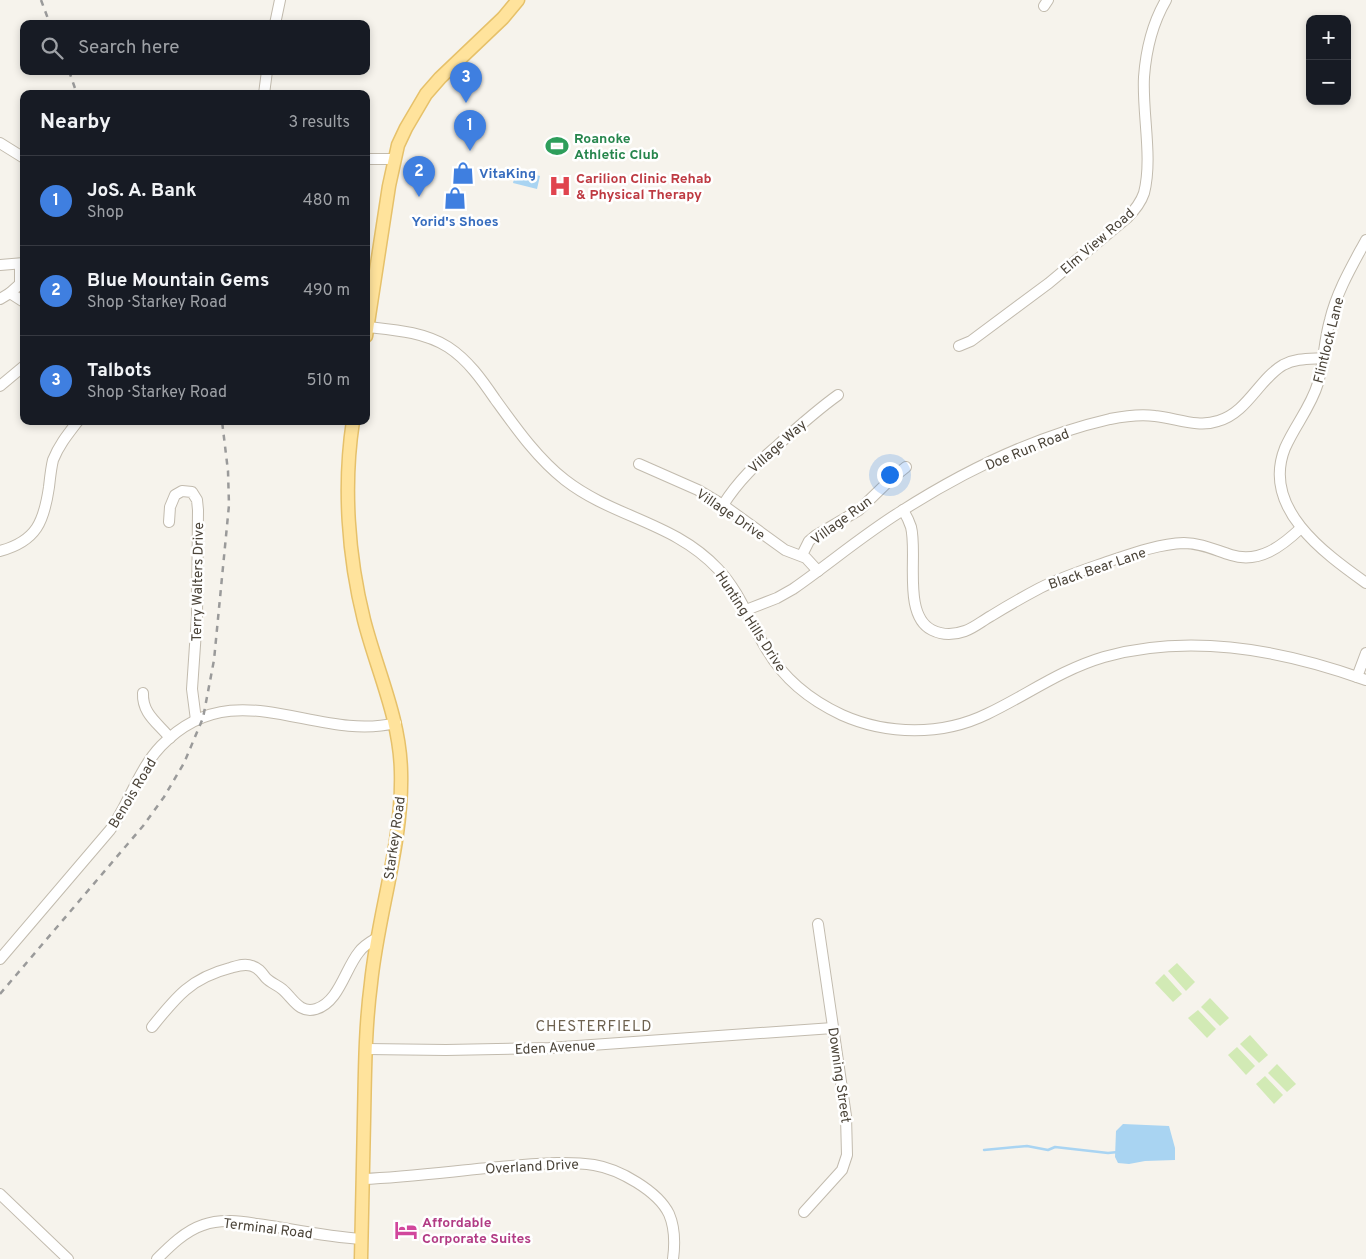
<!DOCTYPE html>
<meta charset="utf-8">
<style>
body{margin:0;font-family:Overpass,sans-serif;background:#20242c;color:#f1f3f6}
.controls{position:absolute;right:15px;top:15px;display:grid;overflow:hidden;border-radius:10px;box-shadow:0 2px 8px #0003}
.controls button{width:45px;height:45px;display:grid;place-items:center;padding:0;border:0;border-bottom:1px solid #363941;background:#171b24;color:#f1f3f6;font:25px sans-serif}
.you{position:absolute;left:889px;top:474px;width:18px;height:18px;margin:-12px;border:4px solid #fff;border-radius:50%;background:#1a73e8;box-shadow:0 0 0 8px #1a73e833}
.badge{display:grid;place-items:center;width:32px;height:32px;border-radius:50%;background:#fc3f1d;color:#fff;font-size:16px;font-weight:700}
.pin{position:absolute;translate:-50% -41px;filter:drop-shadow(0 1px 2px #0008)}
.pin::after{content:'';position:absolute;top:26px;width:18px;height:15px;background:inherit;clip-path:polygon(0 0,100% 0,50% 100%)}
.list{margin:0;padding:0;list-style:none}
h2{display:flex;justify-content:space-between;align-items:center;height:65px;margin:0;padding:0 20px;font-size:21px}
h2 small{font-size:16px;font-weight:400;color:#9ea1a6}
.list li{display:grid;grid-template-columns:32px 1fr auto;gap:15px;align-items:center;box-sizing:border-box;height:90px;padding:0 20px;border-top:1px solid #363941}
.list b{display:block;font-size:19px;white-space:nowrap}
.list p{margin:0;font-size:16px;white-space:nowrap;color:#9ea1a6}
.list em{font-size:16px;font-style:normal;color:#9ea1a6}
.icon{flex:none;width:28px;height:28px;fill:none;stroke:currentColor;stroke-width:2;stroke-linecap:round;stroke-linejoin:round}
.map{position:relative;flex:none;width:1366px;height:1259px;overflow:hidden}
.search{position:absolute;background:#171b24;box-shadow:0 2px 8px #0003;left:20px;top:20px;width:350px;height:55px;display:flex;align-items:center;gap:12px;box-sizing:border-box;padding:0 18px;border-radius:10px;color:#9ea1a6;font-size:19px}
.panel{position:absolute;background:#171b24;box-shadow:0 2px 8px #0003;left:20px;top:90px;width:350px;height:335px;border-radius:10px}
.map>svg:first-child{display:block}
.green{fill:#d2eab5}
.water{fill:#a9d4f2}
.lines{fill:none;stroke-linecap:round;stroke-linejoin:round}
.stream{stroke:#a9d4f2;stroke-width:2.5}
.minor-casing{stroke:#c2bbae;stroke-width:12}
.major-casing{stroke:#e6c16a;stroke-width:15}
.minor{stroke:#fff;stroke-width:10}
.major{stroke:#ffe39c;stroke-width:12}
.rail{stroke:#9a9a9a;stroke-width:2.5;stroke-dasharray:6 6;stroke-linecap:butt}
.labels{text-anchor:middle;stroke-width:5;stroke-linejoin:round;paint-order:stroke}
.leisure-label{font-size:14px;font-weight:bold;fill:#27864d;stroke:#fff;text-anchor:start}
.shop-label{font-size:14px;font-weight:bold;fill:#366cbe;stroke:#fff;text-anchor:start}
.health-label{font-size:14px;font-weight:bold;fill:#be3a42;stroke:#fff;text-anchor:start}
.street-label{font-size:14px;fill:#4b4439;stroke:#fff}
.hotel-label{font-size:14px;font-weight:bold;fill:#b23c85;stroke:#fff;text-anchor:start}
.neighbourhood-label{font-size:15px;letter-spacing:1px;fill:#6e6250;stroke:#fff}
</style>
<div class="map">
<svg width="1366" height="1259" viewBox="0 0 1366 1259">
<rect width="100%" height="100%" fill="#f6f3ec"/>
<g class="green">
<path d="M1177,963L1195,982L1186,991L1168,971Z"/>
<path d="M1164,974L1182,994L1173,1002L1155,983Z"/>
<path d="M1210,998L1229,1018L1220,1026L1201,1007Z"/>
<path d="M1198,1010L1216,1029L1207,1038L1188,1018Z"/>
<path d="M1250,1035L1268,1055L1259,1063L1240,1044Z"/>
<path d="M1237,1047L1255,1066L1246,1075L1228,1055Z"/>
<path d="M1277,1064L1296,1084L1287,1092L1268,1073Z"/>
<path d="M1265,1076L1283,1095L1274,1104L1256,1084Z"/>
</g>
<g class="water">
<path d="M516,170L540,176L537,189L513,183Z"/>
<path d="M1123,1124L1169,1126L1175,1148V1160L1145,1161L1129,1164L1118,1163L1115,1157L1116,1131Z"/>
</g>
<g class="lines">
<path class="stream" d="M984,1150L1027,1146L1048,1150L1055,1147L1108,1153L1118,1152"/>
<defs>
<g id="minor">
<path d="M1044,6L1048,0"/>
<path d="M275,24L280,0"/>
<path d="M264,94L267,71"/>
<path d="M0,143L24,158"/>
<path d="M366,159H395"/>
<path d="M1366,240C1352,266 1337,291 1330,320C1324,341 1324,362 1318,383C1311,407 1295,425 1285,448C1261,508 1324,553 1366,583"/>
<path d="M0,265L24,263"/>
<path d="M10,293L20,284V264"/>
<path d="M0,299L10,293L24,302"/>
<path d="M368,327C395,330 424,332 448,347C468,360 482,380 495,399C516,428 537,458 565,480C614,518 674,522 718,569C740,592 750,623 767,650C784,679 812,701 842,715C887,735 942,736 987,714C1027,695 1060,670 1104,657C1190,633 1283,650 1366,680"/>
<path d="M959,346L971,341L1049,283L1127,218C1134,211 1141,202 1144,193C1153,158 1142,113 1144,77C1146,50 1152,24 1166,0"/>
<path d="M0,386L24,366"/>
<path d="M639,464L698,490L723,505L785,550L806,558L818,571"/>
<path d="M723,505C738,481 757,463 778,445C798,427 817,410 838,395"/>
<path d="M903,510C906,515 909,521 911,527C918,554 902,615 932,630C942,635 954,635 965,631C974,628 982,621 991,616C1007,606 1023,597 1040,588C1062,577 1084,570 1107,562C1131,554 1158,544 1184,543C1201,543 1215,550 1231,555C1259,564 1282,546 1301,528"/>
<path d="M169,522L170,507L175,495L182,491L192,492L197,500L198,510L197,616L192,689L196,720"/>
<path d="M0,551C37,541 44,521 49,487C50,478 51,468 53,460C59,445 68,434 78,421"/>
<path d="M802,555L809,541L815,536L859,510L891,479L906,467"/>
<path d="M746,610L777,598L793,589C829,564 863,535 900,512C964,471 1036,436 1110,419C1125,416 1140,414 1155,416C1176,418 1198,428 1218,421C1247,413 1259,379 1283,365C1296,358 1310,359 1324,358"/>
<path d="M1357,677L1366,653"/>
<path d="M143,693C142,714 158,723 170,738"/>
<path d="M0,959L110,830C129,804 138,770 161,746C235,669 314,743 396,723"/>
<path d="M152,1027C176,997 191,978 230,968C237,966 245,963 252,966C259,968 262,973 266,978C271,983 277,985 282,989C293,998 299,1014 316,1009C339,1002 345,969 359,952C364,945 370,942 377,938"/>
<path d="M366,1049L446,1050L549,1048L833,1028"/>
<path d="M363,1179C412,1177 461,1170 511,1166C538,1164 567,1161 594,1165C619,1169 658,1191 669,1214C675,1228 675,1244 673,1259"/>
<path d="M0,1194L68,1259"/>
<path d="M804,1212L842,1170L847,1155L846,1116L818,924"/>
<path d="M157,1259C170,1246 185,1231 203,1225C225,1217 248,1223 271,1226C301,1231 331,1237 362,1239"/>
</g>
<g id="major">
<path d="M366,336L389,186L398,145L406,128L426,94L440,78L503,18L518,0"/>
<path d="M353,421C343,486 348,556 364,620C377,671 400,718 401,772C403,843 378,913 371,983C365,1028 365,1073 364,1119C363,1165 362,1212 361,1259"/>
</g>
</defs>
<use href="#minor" class="minor-casing"/>
<use href="#major" class="major-casing"/>
<use href="#minor" class="minor"/>
<use href="#major" class="major"/>
<g class="rail">
<path d="M41,0L50,24"/>
<path d="M69,71L77,94"/>
<path d="M0,994L143,826L164,797L184,763L203,718L214,660L229,505L228,471L222,421"/>
</g>
</g>
<defs>
<symbol id="stadium-bare" viewBox="-9 -9 18 18"><path d="M0-5a6.5 5 0 1 0 0 10a6.5 5 0 1 0 0-10ZM-3.5-1.8h7v3.6h-7Z" fill="#2e9e5b" stroke="#fff" stroke-width="2.5" paint-order="stroke"/></symbol>
<symbol id="shop-bare" viewBox="-9 -9 18 18"><path d="M-5-2.5h2.3a2.7 3.5 0 0 1 5.4 0H5L5.5 6h-11ZM-1.5-2.5h3a1.5 2.3 0 0 0-3 0Z" fill="#3f7fe0" stroke="#fff" stroke-width="2.5" paint-order="stroke"/></symbol>
<symbol id="hospital-bare" viewBox="-9 -9 18 18"><path d="M-5-5h3v3.5h4V-5h3V5h-3V1.5h-4V5h-3Z" fill="#e0444e" stroke="#fff" stroke-width="2.5" paint-order="stroke"/></symbol>
<symbol id="hotel-bare" viewBox="-9 -9 18 18"><path d="M-6-4.5h1.5V1H6V5H4.5V3h-9V5H-6ZM-4 0a1.8 1.8 0 1 1 3.6 0ZM.5 0V-2.5h3Q6-2.5 6 0Z" fill="#d1479c" stroke="#fff" stroke-width="2.5" paint-order="stroke"/></symbol>
</defs>
<g fill-rule="evenodd">
<use href="#stadium-bare" x="541" y="130" width="32" height="32"/>
<use href="#shop-bare" x="447" y="157" width="32" height="32"/>
<use href="#hospital-bare" x="544" y="170" width="32" height="32"/>
<use href="#shop-bare" x="439" y="182" width="32" height="32"/>
<use href="#hotel-bare" x="390" y="1214" width="32" height="32"/>
</g>
<g class="labels">
<g class="leisure-label">
<text x="574" y="143">Roanoke<tspan x="574" dy="16">Athletic Club</tspan></text>
</g>
<g class="shop-label">
<text x="479" y="178">VitaKing</text>
<text x="455" y="226" text-anchor="middle">Yorid's Shoes</text>
</g>
<g class="health-label">
<text x="576" y="183">Carilion Clinic Rehab<tspan x="576" dy="16">&amp; Physical Therapy</tspan></text>
</g>
<g class="street-label">
<text transform="translate(1097 241) rotate(-41)" y="5">Elm View Road</text>
<text transform="translate(1328 340) rotate(-76)" y="5">Flintlock Lane</text>
<text transform="translate(777 446) rotate(-42)" y="5">Village Way</text>
<text transform="translate(1027 449) rotate(-22)" y="5">Doe Run Road</text>
<text transform="translate(731 514) rotate(34)" y="5">Village Drive</text>
<text transform="translate(841 520) rotate(-36)" y="5">Village Run</text>
<text transform="translate(1097 568) rotate(-19)" y="5">Black Bear Lane</text>
<text transform="translate(197 582) rotate(-89)" y="5">Terry Walters Drive</text>
<text transform="translate(751 621) rotate(57)" y="5">Hunting Hills Drive</text>
<text transform="translate(132 793) rotate(-59)" y="5">Benois Road</text>
<text transform="translate(394 838) rotate(-82)" y="5">Starkey Road</text>
<text transform="translate(555 1047) rotate(-3)" y="5">Eden Avenue</text>
<text transform="translate(840 1075) rotate(82)" y="5">Downing Street</text>
<text transform="translate(532 1166) rotate(-3)" y="5">Overland Drive</text>
<text transform="translate(268 1228) rotate(7)" y="5">Terminal Road</text>
</g>
<g class="hotel-label">
<text x="422" y="1227">Affordable<tspan x="422" dy="16">Corporate Suites</tspan></text>
</g>
<g class="neighbourhood-label">
<text x="594" y="1031">CHESTERFIELD</text>
</g>
</g>
</svg>
<div class="controls">
<button>+</button>
<button>−</button>
</div>
<div class="you"></div>
<div class="pin badge" style="left:470px;top:151px;background:#3f7fe0">1</div>
<div class="pin badge" style="left:419px;top:197px;background:#3f7fe0">2</div>
<div class="pin badge" style="left:466px;top:103px;background:#3f7fe0">3</div>
<div class="search"><svg class="icon" aria-label="search" viewBox="0 0 24 24"><circle cx="10" cy="10" r="6"/><path d="M15 15l6 6"/></svg>Search here</div>
<section class="panel">
<h2>Nearby<small>3 results</small></h2>
<ul class="list">
<li><span class="badge" style="background:#3f7fe0">1</span><div><b>JoS. A. Bank</b><p>Shop</p></div><em>480 m</em></li>
<li><span class="badge" style="background:#3f7fe0">2</span><div><b>Blue Mountain Gems</b><p>Shop · Starkey Road</p></div><em>490 m</em></li>
<li><span class="badge" style="background:#3f7fe0">3</span><div><b>Talbots</b><p>Shop · Starkey Road</p></div><em>510 m</em></li>
</ul>
</section>
</div>
